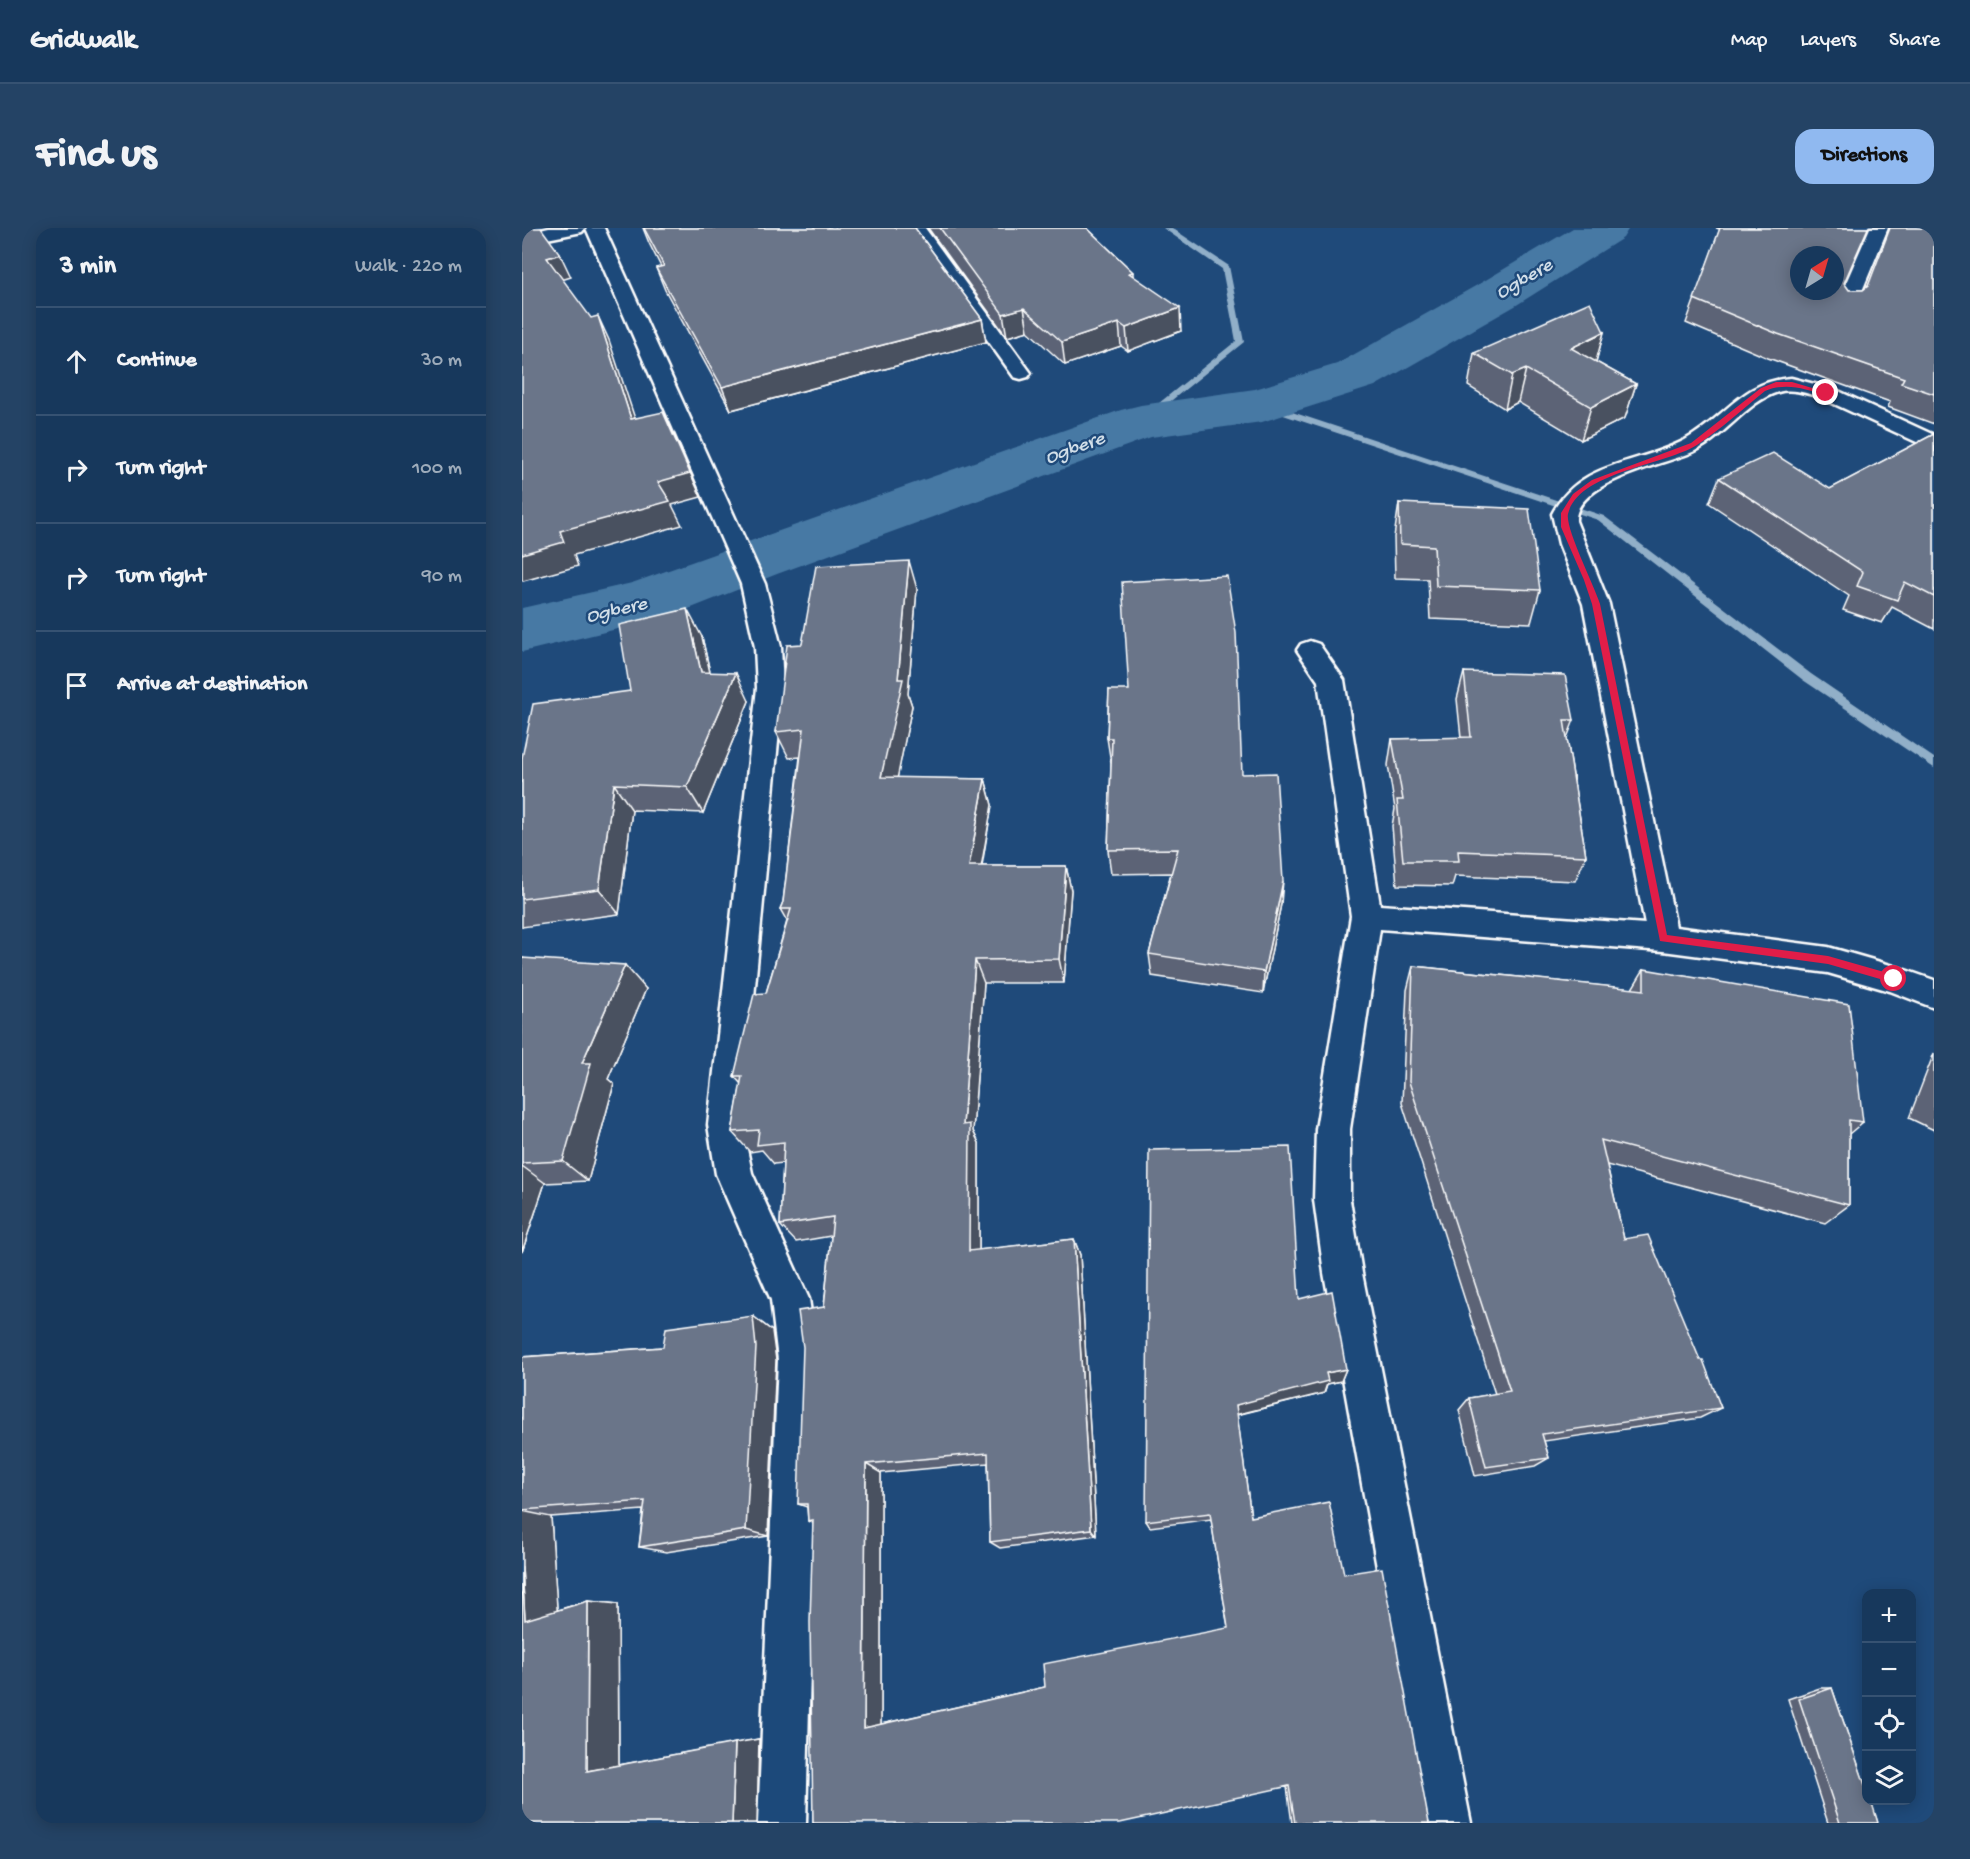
<!DOCTYPE html>
<meta charset="utf-8">
<style>
body{margin:0;font-family:"Gochi Hand",sans-serif;background:#244365;color:#f1f3f6}
.controls{position:absolute;right:18px;bottom:18px;display:grid;overflow:hidden;border-radius:12px;box-shadow:0 3px 15px #0003}
.controls button{width:54px;height:54px;display:grid;place-items:center;padding:0;border:0;border-bottom:2px solid #365272;background:#17385c;color:#f1f3f6;font:30px sans-serif}
.compass{position:absolute;left:1268px;top:18px;width:54px;height:54px;border-radius:50%;background:#17385c;box-shadow:0 3px 15px #0003;rotate:37deg}
.stop{position:absolute;width:18px;height:18px;margin:-14px;border:4px solid #e11d48;border-radius:50%;background:#fff}
.stop.end{background:#e11d48;border-color:#fff;box-shadow:0 2px 6px #0008}
.list{margin:0;padding:0;list-style:none}
h2{display:flex;justify-content:space-between;align-items:center;height:78px;margin:0;padding:0 24px;font-size:26px}
h2 small{font-size:20px;font-weight:400;color:#9eacbb}
.list li{display:grid;grid-template-columns:39px 1fr auto;gap:18px;align-items:center;box-sizing:border-box;height:108px;padding:0 24px;border-top:2px solid #365272}
.list b{display:block;font-size:22px;white-space:nowrap}
.list em{font-size:20px;font-style:normal;color:#9eacbb}
.icon{flex:none;width:33px;height:33px;fill:none;stroke:currentColor;stroke-width:2;stroke-linecap:round;stroke-linejoin:round}
.map{position:relative;flex:none;width:1412px;height:1595px;overflow:hidden;border-radius:18px}
header{display:flex;align-items:center;gap:36px;box-sizing:border-box;height:84px;padding:0 30px;background:#17385c;border-bottom:2px solid #365272}
header strong{font-size:28px}
nav{display:flex;gap:33px;margin-inline-start:auto;font-size:21px}
.intro{display:flex;align-items:center;justify-content:space-between;box-sizing:border-box;height:144px;padding:0 36px}
h1{margin:0;font-size:42px}
.button{padding:15px 27px;border-radius:18px;background:#90b9f0;color:#111;font-size:21px;font-weight:700}
main{display:flex;gap:36px;padding:0 36px}
aside{flex:1;background:#17385c;border-radius:18px;box-shadow:0 3px 15px #0003}
.map>svg:first-child{display:block}
.lines{fill:none;stroke-linecap:round;stroke-linejoin:round}
.stream{fill:#91afc8;fill-rule:evenodd}
.river{fill:#4779a4;fill-rule:evenodd}
.minor-casing{stroke:#fff;stroke-width:5}
.tertiary-casing{stroke:#fff;stroke-width:5}
.minor{fill:#1f4a7a;fill-rule:evenodd}
.tertiary{fill:#1f4a7a;fill-rule:evenodd}
.wall{fill:#5b6476;stroke:#fff;stroke-width:1.5}
.shaded-wall{fill:#4a5160;stroke:#fff;stroke-width:1.5}
.building{fill:#6a7489;stroke:#fff;stroke-width:1.5;fill-rule:evenodd}
.route{fill:#e11d48}
.labels{text-anchor:middle;stroke-width:5;stroke-linejoin:round;paint-order:stroke}
.far-water-label{font-size:20px;font-style:italic;fill:#d1dee8;stroke:#1f4a7a}
</style>
<header>
<strong>Gridwalk</strong>
<nav><a>Map</a><a>Layers</a><a>Share</a></nav>
</header>
<div class="intro"><h1>Find us</h1><a class="button">Directions</a></div>
<main>
<aside>
<h2>3 min<small>Walk · 220 m</small></h2>
<ul class="list">
<li><svg class="icon" aria-label="ahead" viewBox="0 0 24 24"><path d="M12 20V5M6 11l6-6 6 6"/></svg><div><b>Continue</b></div><em>30 m</em></li>
<li><svg class="icon" aria-label="right" viewBox="0 0 24 24"><path d="M7 20v-9h11M14 6l5 5-5 5"/></svg><div><b>Turn right</b></div><em>100 m</em></li>
<li><svg class="icon" aria-label="right" viewBox="0 0 24 24"><path d="M7 20v-9h11M14 6l5 5-5 5"/></svg><div><b>Turn right</b></div><em>90 m</em></li>
<li><svg class="icon" aria-label="arrive" viewBox="0 0 24 24"><path d="M6 21V4h12l-3 4 3 4H6"/></svg><div><b>Arrive at destination</b></div></li>
</ul>
</aside>
<div class="map">
<svg width="1412" height="1595" viewBox="0 0 1412 1595">
<rect width="100%" height="100%" fill="#1f4a7a"/>
<filter id="ink" filterUnits="userSpaceOnUse"><feTurbulence type="fractalNoise" baseFrequency=".0167" numOctaves="2"/><feDisplacementMap in="SourceGraphic" scale="12" xChannelSelector="R" yChannelSelector="G"/><feConvolveMatrix kernelMatrix="1 2 1 2 8 2 1 2 1" color-interpolation-filters="sRGB"/></filter>
<g filter="url(#ink)">
<g class="lines">
<g class="stream">
<path d="M641,0H650L707,38L722,114L619,197L615,194L616,192L714,113L700,41Z"/>
<path d="M737,175H743L1082,288L1289,446L1412,530V540L1281,452L1076,292L737,179Z"/>
</g>
<path class="river" d="M1051,0H1107L1101,10L993,78L853,158L740,194L629,209L255,346L149,388L0,424V380L110,355L599,182L619,177L733,161L815,136L957,56Z"/>
<defs>
<g id="minor">
<path d="M64,0H82L243,356L259,419L261,460L220,897L230,945L287,1071L296,1132L284,1595H236L256,1132L249,1072L194,946L186,897L235,460L233,419L219,356Z"/>
<path d="M385,0H403L509,145L506,149L499,151L492,149Z"/>
<path d="M1348,0H1366L1333,80L1330,84H1316L1313,80Z"/>
<path d="M1269,150L1312,161L1412,207V222L1297,169C1284,165 1270,160 1256,164C1223,174 1201,213 1166,226C1138,237 1052,255 1054,293L1087,376L1154,699L1306,719L1372,738L1412,752V780L1368,763L1306,745L1141,723L858,701L828,901V972L840,1045L949,1595H901L802,1045L792,972L794,901L829,688L796,453L775,422L779,416L788,413L797,416L822,452L858,677L1123,696L1061,376L1037,316L1030,286C1058,232 1116,237 1163,212C1203,190 1220,153 1269,150Z"/>
</g>
<path id="tertiary" d="M27,0H63L60,4L0,16V6Z"/>
</defs>
<use href="#minor" class="minor-casing"/>
<use href="#tertiary" class="tertiary-casing"/>
<use href="#minor" class="minor"/>
<use href="#tertiary" class="tertiary"/>
</g>
<g class="wall">
<path d="M121,0H393L460,91L464,114L209,182L143,62L134,40L139,39L127,15Z"/>
<path d="M406,0H565L611,44V48L659,103L606,123L599,118L543,137L506,103L485,109Z"/>
<path d="M1194,0H1346L1322,55L1327,62H1341L1343,60L1367,0H1412V196L1366,179L1368,174L1246,130L1164,95L1198,1Z"/>
<path d="M1082,104L1074,134L1114,156L1103,190L1059,212L996,174L983,181L946,158L952,125Z"/>
<path d="M1412,206V401L1370,379L1360,395L1321,382L1327,368L1187,275L1197,250L1308,261Z"/>
<path d="M877,275L1018,362L1009,395L908,391L906,351L873,350L872,309Z"/>
<path d="M395,361L386,466L390,478L375,550L463,551L470,577L460,638H544L549,662L542,755H462L451,903L457,915V1022L552,1011L558,1027L574,1307L478,1320L468,1314L466,1235L359,1245V1496L523,1459L706,1400L689,1291L628,1299L624,1293L777,1071L824,1141L819,1153L805,1156L802,1165L715,1187L729,1289L822,1346L907,1595H770L765,1559L291,1595V1295L286,1293L285,1279L276,1276L302,1079L309,1008L274,1014L258,997L261,935L252,936L240,922L228,924L210,904L219,856L212,848L244,765L265,693L258,681L261,674L278,529L267,530L254,504L280,416Z"/>
<path d="M180,409L188,444L227,473L181,585L110,582L97,686L0,699V530L108,463Z"/>
<path d="M942,444L1052,492L1045,510L1064,628L1053,653L933,648L930,658L875,657L870,598L873,581L866,537L870,511L939,510L935,471Z"/>
<path d="M587,462L720,546L759,676L741,765L630,748L627,726L649,645L589,646L586,622L589,535L585,510Z"/>
<path d="M0,730L124,761L86,851L92,856L66,953L23,955L0,1024Z"/>
<path d="M891,738L1110,761L1122,741L1341,894L1327,906V977L1303,995L1085,937L1102,1011L1178,1132L1199,1180L1178,1190L1022,1213L1027,1230L1013,1238L953,1248L937,1182L947,1170L973,1166L880,875L885,762Z"/>
<path d="M1412,825V902L1387,890Z"/>
<path d="M231,1088L250,1103L254,1132L246,1308L144,1324L117,1319L121,1282L29,1289L35,1382L66,1373L96,1376L97,1537L237,1511L235,1595H0V1129L141,1119Z"/>
<path d="M1298,1460H1310L1356,1595H1306L1266,1471Z"/>
</g>
<g class="shaded-wall">
<path d="M38,26L49,49L36,53L25,30Z"/>
<path d="M502,80L506,103L485,109L481,86Z"/>
<path d="M658,80L659,103L606,123L604,100Z"/>
<path d="M76,88L87,112L121,215L109,191Z"/>
<path d="M460,91L464,114L209,182L200,159Z"/>
<path d="M597,95L599,118L543,137L540,114Z"/>
<path d="M1082,104L1073,137L1049,120Z"/>
<path d="M1004,141L996,174L983,181L990,147Z"/>
<path d="M1114,156L1103,190L1059,212L1069,179Z"/>
<path d="M141,184L179,269L150,277L160,297L52,327L56,338L1,353L0,351V326L38,303L136,254Z"/>
<path d="M387,333L395,361L386,466L390,478L370,576L359,549L376,451Z"/>
<path d="M165,381L180,409L194,471L179,444Z"/>
<path d="M214,445L227,473L181,585L165,559Z"/>
<path d="M463,551L470,577L455,663L447,638Z"/>
<path d="M92,556L110,582L97,686L77,661Z"/>
<path d="M544,638L549,662L542,755L537,731Z"/>
<path d="M761,653L759,676L741,765L742,744Z"/>
<path d="M453,732L462,755L451,903L457,915V1039L447,1023L441,897Z"/>
<path d="M103,737L124,761L86,851L92,856L66,953L41,933L60,835Z"/>
<path d="M0,938L23,955L0,1024Z"/>
<path d="M552,1011L558,1027L574,1307L569,1301Z"/>
<path d="M231,1088L250,1103L254,1132L246,1308L224,1302Z"/>
<path d="M824,1141L819,1153L805,1156L802,1165L713,1187L714,1177L804,1145Z"/>
<path d="M344,1236L359,1245V1497L342,1500Z"/>
<path d="M0,1283L29,1289L36,1394L3,1392L0,1339Z"/>
<path d="M66,1373L96,1376L97,1538L65,1543Z"/>
<path d="M237,1511L235,1595H210L213,1515Z"/>
</g>
<g class="building">
<path d="M0,0H19L38,26L25,30L69,90L76,88L109,191L141,184L168,245L136,254L148,273L38,303L42,314L0,326Z"/>
<path d="M122,0H393L460,91L200,159L134,40L142,38Z"/>
<path d="M418,0H565L611,44L607,45L658,80L604,100L597,95L540,114L502,80L481,86Z"/>
<path d="M1198,0H1346L1322,55L1327,62H1341L1346,58L1368,0H1412V166L1379,155L1382,150L1256,106L1172,71ZM1277,27H1313V63H1277Z"/>
<path d="M1068,74L1082,104L1049,120L1114,156L1069,179L1004,141L990,147L952,125Z"/>
<path d="M1412,206V369L1383,354L1375,372L1335,358L1341,344L1197,250L1251,225L1308,261Z"/>
<path d="M877,275L1007,281L1018,362L914,358L912,318L878,316Z"/>
<path d="M387,333L376,451H381L359,549L463,551L447,638H544L537,731L453,732L441,897L448,896L447,1023L552,1011L569,1301L468,1314L466,1225L344,1236L342,1500L523,1459L521,1436L706,1400L688,1285L624,1293L627,922L768,919L777,1071L810,1063L824,1141L804,1145L806,1153L714,1177L729,1289L807,1274L822,1346L860,1340L907,1595H773L767,1558L598,1595H291L288,1394L291,1292L286,1293L285,1276H276L281,1119L276,1083L302,1079L311,989L258,997L262,914L235,917L237,902L210,904L220,848H212L232,766L244,765L269,681H258L261,674L282,501L254,504L265,417L280,416L294,338Z"/>
<path d="M705,348L714,405L720,546L754,545L761,653L742,744L627,726L656,621L586,622L590,510H585L587,462H607L600,354Z"/>
<path d="M165,381L179,444L214,445L165,559L92,556L77,661L0,671V530L11,476L108,463L97,397Z"/>
<path d="M942,444L1043,447L1052,492H1042L1064,628L936,623L937,633H881L875,572H881L870,511L949,509Z"/>
<path d="M0,730L103,737L60,835H69L41,933L0,935Z"/>
<path d="M891,738L1122,762V741L1327,776L1341,894L1327,892V977L1079,912L1102,1011L1126,1007L1178,1132H1181L1199,1180L1020,1206L1027,1230L964,1239L947,1170L988,1163L887,854Z"/>
<path d="M231,1088L234,1119L224,1302L117,1319L123,1273L0,1282V1129L141,1119L144,1100Z"/>
<path d="M0,1339L3,1392L66,1373L65,1543L213,1515L210,1595H0Z"/>
<path d="M1310,1460L1344,1560V1572H1349L1356,1595H1318L1277,1471Z"/>
</g>
</g>
<path class="route" d="M1254,154H1270L1307,165L1304,167C1282,161 1265,154 1243,163C1221,181 1199,201 1175,217C1143,237 1056,244 1046,286C1043,300 1072,357 1078,376L1145,707L1306,728L1376,748V754L1372,755L1306,736L1138,713L1070,376L1062,352L1039,299V285L1051,266L1070,252L1169,215L1239,160Z"/>
<g class="labels">
<g class="far-water-label">
<text transform="translate(1001 49) rotate(-30)" y="7">Ogbere</text>
<text transform="translate(552 218) rotate(-20)" y="7">Ogbere</text>
<text transform="translate(94 380) rotate(-13)" y="7">Ogbere</text>
</g>
</g>
</svg>
<div class="controls">
<button>+</button>
<button>−</button>
<button><svg class="icon" aria-label="locate" viewBox="0 0 24 24"><circle cx="12" cy="12" r="6"/><path d="M12 2v4M12 18v4M2 12h4M18 12h4"/></svg></button>
<button><svg class="icon" aria-label="layers" viewBox="0 0 24 24"><path d="M12 4l9 5-9 5-9-5zM3 14l9 5 9-5"/></svg></button>
</div>
<svg class="compass" viewBox="-18 -18 36 36"><path d="M0-13l5 13h-10z" fill="#e53935"/><path d="M0 13l5-13h-10z" fill="#9eacbb"/></svg>
<div class="stop" style="left:1372px;top:751px"></div>
<div class="stop end" style="left:1304px;top:165px"></div>
</div>
</main>
